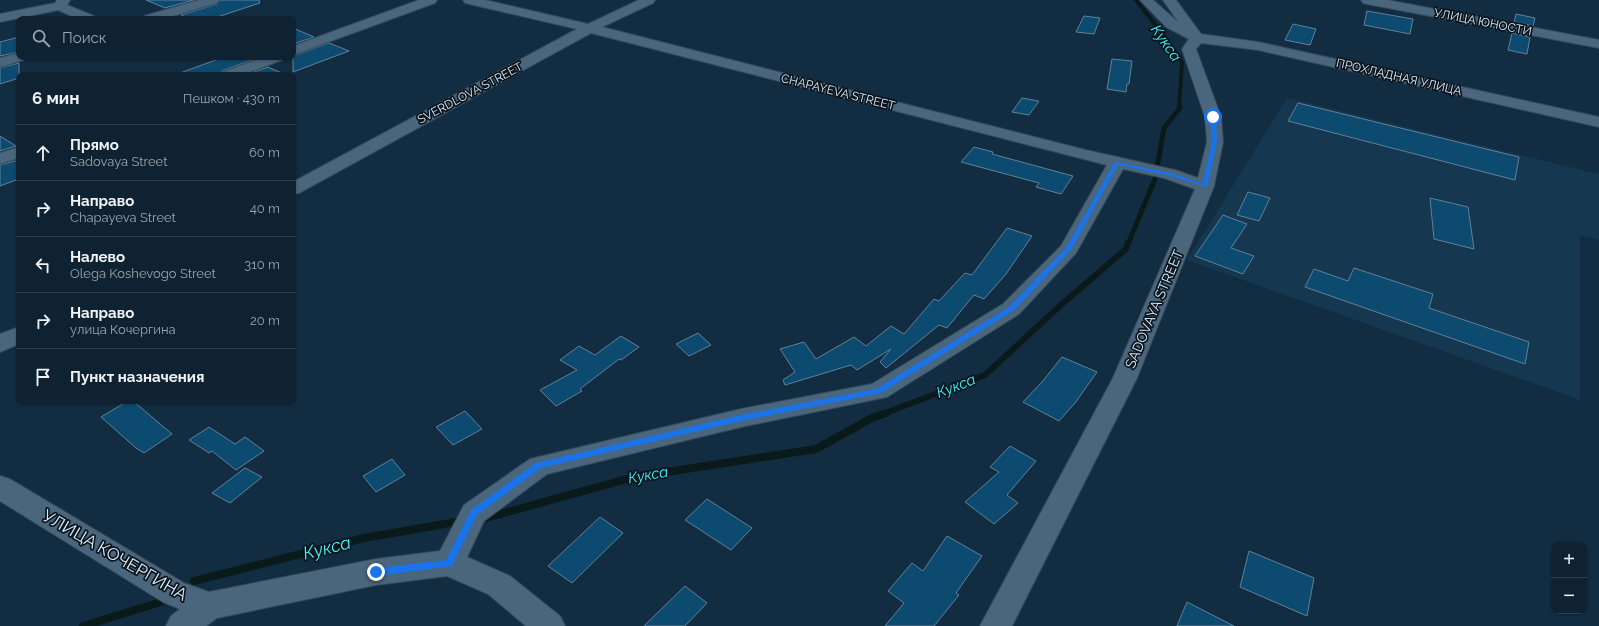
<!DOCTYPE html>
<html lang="ru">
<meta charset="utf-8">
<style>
body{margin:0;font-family:Raleway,sans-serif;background:#1c2f3d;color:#f1f3f6}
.controls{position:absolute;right:12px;bottom:12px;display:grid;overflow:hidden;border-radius:8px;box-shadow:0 1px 3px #0004}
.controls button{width:36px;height:36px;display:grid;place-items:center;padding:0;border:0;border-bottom:1px solid #2e3f4d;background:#0e2231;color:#f1f3f6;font:20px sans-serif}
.stop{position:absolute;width:12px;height:12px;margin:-9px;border:3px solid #1a73e8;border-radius:50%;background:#fff}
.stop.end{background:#1a73e8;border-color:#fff;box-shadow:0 1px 4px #0008}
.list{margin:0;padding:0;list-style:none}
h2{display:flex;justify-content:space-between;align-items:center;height:52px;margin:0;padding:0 16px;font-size:17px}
h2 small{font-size:13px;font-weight:400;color:#9ba4ab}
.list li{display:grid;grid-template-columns:26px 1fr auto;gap:12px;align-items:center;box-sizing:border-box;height:56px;padding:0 16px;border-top:1px solid #2e3f4d}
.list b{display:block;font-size:15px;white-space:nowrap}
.list p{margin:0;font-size:13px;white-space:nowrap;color:#9ba4ab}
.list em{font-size:13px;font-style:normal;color:#9ba4ab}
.icon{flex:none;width:22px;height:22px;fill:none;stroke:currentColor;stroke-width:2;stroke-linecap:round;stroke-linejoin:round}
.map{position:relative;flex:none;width:1599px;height:626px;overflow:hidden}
.search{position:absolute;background:#0e2231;box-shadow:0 1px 3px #0004;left:16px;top:16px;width:280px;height:44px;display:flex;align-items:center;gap:10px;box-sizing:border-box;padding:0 14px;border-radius:8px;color:#9ba4ab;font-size:15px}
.panel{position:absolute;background:#0e2231;box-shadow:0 1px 3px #0004;left:16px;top:72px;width:280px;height:332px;border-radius:8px}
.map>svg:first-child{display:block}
.built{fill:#15374f}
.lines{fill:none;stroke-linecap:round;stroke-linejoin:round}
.stream-far3{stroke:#0a1a1b;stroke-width:4}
.stream-far2{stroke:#0a1a1b;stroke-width:5}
.stream-far1{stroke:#0a1a1b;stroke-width:6}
.stream{stroke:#0a1a1b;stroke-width:8}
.building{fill:#0d4a70;stroke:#638097}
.minor-casing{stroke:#354959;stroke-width:2}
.minor{fill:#4a667d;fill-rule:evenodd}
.route{fill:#1a73e8}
.labels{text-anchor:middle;stroke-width:3.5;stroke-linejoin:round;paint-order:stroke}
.far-street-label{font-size:12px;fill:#dcecf9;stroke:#09141d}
.street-label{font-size:14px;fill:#dcecf9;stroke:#09141d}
.water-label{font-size:15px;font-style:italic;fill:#40f6fd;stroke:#09141d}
.near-street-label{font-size:17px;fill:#dcecf9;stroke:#09141d}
.near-water-label{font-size:18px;font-style:italic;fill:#40f6fd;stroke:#09141d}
</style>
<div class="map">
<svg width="1599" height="626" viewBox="0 0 1599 626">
<rect width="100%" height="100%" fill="#122d41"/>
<path class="built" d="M1287,98L1599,174V240L1580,235V400L1187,260Z"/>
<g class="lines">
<path class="stream-far3" d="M1136,0L1165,37L1182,63L1179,109"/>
<path class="stream-far2" d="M1128,244L1155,179L1164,128L1180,108"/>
<path class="stream-far1" d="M883,414L985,375L1062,304L1126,249L1128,243"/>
<g class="stream">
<path d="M482,519L634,477L816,449L872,418L886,413"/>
<path d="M194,581L364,538L462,521"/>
<path d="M83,626L161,602"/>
</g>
</g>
<g class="building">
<path d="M146,0H194L165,8Z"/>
<path d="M220,0H259L260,3L211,19H189L181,15L217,4Z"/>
<path d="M1367,11L1413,19L1410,34L1364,25Z"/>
<path d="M1516,14L1535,18L1533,26L1514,22Z"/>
<path d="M1084,16L1100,18L1094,34L1076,32Z"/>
<path d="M1293,24L1316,29L1310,45L1285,40Z"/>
<path d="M293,28L314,37L293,44Z"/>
<path d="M1512,33L1530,37L1527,54L1508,50Z"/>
<path d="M19,37V52L0,56V42Z"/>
<path d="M329,43L349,51L293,72V56Z"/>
<path d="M224,57H245L252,60L222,71L220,75H181L180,73Z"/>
<path d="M1112,59L1132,61L1129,84H1127L1126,92L1107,89Z"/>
<path d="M19,63V78L0,84V68Z"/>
<path d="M268,67L286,75H246Z"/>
<path d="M1022,98L1039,101L1029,115L1012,112Z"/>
<path d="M1298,103L1519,157L1515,180L1288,121Z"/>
<path d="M0,136L16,146L0,151Z"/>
<path d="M974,147L993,152L992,154L1073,176L1061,194L1036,187L1039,183L961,162Z"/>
<path d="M19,160V179L0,186V165Z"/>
<path d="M1248,192L1270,198L1259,221L1237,215Z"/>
<path d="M1430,198L1468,207L1474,249L1434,239Z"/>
<path d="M1223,215L1247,224L1231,248L1254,256L1243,274L1195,256Z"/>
<path d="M1007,228L1032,236L1006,274L984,299L974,295L947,328L939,325L886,368L880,362L891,349L857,370L851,365L785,385L783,380L795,372L780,349L804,342L816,359L854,337L866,346L891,326L904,334L934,299L939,301L965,273L972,275Z"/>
<path d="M1354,268L1433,294L1429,308L1529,342L1525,364L1305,287L1314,269L1348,281Z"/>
<path d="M698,333L711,345L689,356L676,344Z"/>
<path d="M621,336L639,347L621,360L619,359L580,389L582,391L556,406L540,390L577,370L560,360L579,346L595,355Z"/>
<path d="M1062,357L1097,372L1075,403L1059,421L1023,402L1042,382Z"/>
<path d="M128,401H133L172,434L144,453L136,448L101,417Z"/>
<path d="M465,411L482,429L453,445L436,427Z"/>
<path d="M209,427L235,444L245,437L264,451L236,470L212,451L209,453L189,440Z"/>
<path d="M1010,446L1036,461L1007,495L1018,503L994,524L965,502L999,472L990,467Z"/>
<path d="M392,459L405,475L376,492L363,476Z"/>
<path d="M245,468L262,477L230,503L212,493Z"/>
<path d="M707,499L752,528L731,550L685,520Z"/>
<path d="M600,517L623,533L572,583L548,566Z"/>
<path d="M947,536L982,556L956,593L959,595L934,626H885L904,603L888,591L912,563L923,571Z"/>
<path d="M1249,551L1314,578L1307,616L1240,587Z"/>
<path d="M685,586L707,603L685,626H644Z"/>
<path d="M1187,602L1234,626H1177Z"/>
</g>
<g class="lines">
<defs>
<g id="minor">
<path d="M57,0H70L67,5L94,16L96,19H78L58,10L0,22V14L55,3Z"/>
<path d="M199,0H219L217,3L163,19H142L144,16Z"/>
<path d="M419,0H437L435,3L293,55V46Z"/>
<path d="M463,0H485L588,24L639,0H655L653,3L602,27L1086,150L1175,170L1198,178L1207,142L1205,117L1182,49L1189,39L1166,27L1140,0H1153L1179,23L1163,0H1176L1201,34L1258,42L1599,117V127L1258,50L1201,43L1196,49L1221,117L1223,142L1214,186L1137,378L1012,626H980L1113,378L1195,189L1164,178L1123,169L1076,253L1019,314L887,397L741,427L547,474L484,521L467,557L510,576L560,616L565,626H526L488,594L447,576L376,585L217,618L206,626H166L171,616L180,609L163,602L0,501V476L10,479L184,583L209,592L376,559L440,551L464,505L530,459L741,409L872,384L1003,304L1061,246L1107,165L591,33L299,193L293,194V182L577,29L465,3Z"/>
<path d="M1361,0H1387L1599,40V48L1367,4L1363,3Z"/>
<path d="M19,53V57H26L24,60L0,67V58Z"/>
<path d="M264,57H284L282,60L242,75H221L223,72Z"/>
<path d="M19,147V158L0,164V153Z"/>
<path d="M19,327V344L0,352V334Z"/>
</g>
</defs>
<use href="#minor" class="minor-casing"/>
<use href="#minor" class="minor"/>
</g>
<path class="route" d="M1213,116L1216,117L1217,142L1207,187L1167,175L1118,165L1071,250L1014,310L881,393L741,421L541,468L477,515L452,566L376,576L372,574L371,572L376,568L446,560L471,510L536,463L741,415L876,389L1009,307L1066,248L1115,162L1171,173L1203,184L1212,142L1211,117Z"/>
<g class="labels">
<g class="far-street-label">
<text transform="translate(1483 22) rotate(11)" y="4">УЛИЦА ЮНОСТИ</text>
<text transform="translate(1399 77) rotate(13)" y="4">ПРОХЛАДНАЯ УЛИЦА</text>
<text transform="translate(838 92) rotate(14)" y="4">CHAPAYEVA STREET</text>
<text transform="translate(470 93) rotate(-28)" y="4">SVERDLOVA STREET</text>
</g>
<g class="street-label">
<text transform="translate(1154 309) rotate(-67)" y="5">SADOVAYA STREET</text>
</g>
<g class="water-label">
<text transform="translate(1166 43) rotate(55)" y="5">Кукса</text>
<text transform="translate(956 386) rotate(-21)" y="5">Кукса</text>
<text transform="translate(648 475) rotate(-10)" y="5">Кукса</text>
</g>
<g class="near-street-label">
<text transform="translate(115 555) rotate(30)" y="6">УЛИЦА КОЧЕРГИНА</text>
</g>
<g class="near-water-label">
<text transform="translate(327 548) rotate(-14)" y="6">Кукса</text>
</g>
</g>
</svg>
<div class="controls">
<button>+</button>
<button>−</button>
</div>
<div class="stop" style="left:1213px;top:117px"></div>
<div class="stop end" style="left:376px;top:572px"></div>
<div class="search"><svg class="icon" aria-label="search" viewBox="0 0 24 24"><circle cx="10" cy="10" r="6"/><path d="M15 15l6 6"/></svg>Поиск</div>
<section class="panel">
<h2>6 мин<small>Пешком · 430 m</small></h2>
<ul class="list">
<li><svg class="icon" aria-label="ahead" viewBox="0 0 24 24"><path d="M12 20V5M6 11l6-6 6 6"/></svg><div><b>Прямо</b><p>Sadovaya Street</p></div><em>60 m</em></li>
<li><svg class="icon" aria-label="right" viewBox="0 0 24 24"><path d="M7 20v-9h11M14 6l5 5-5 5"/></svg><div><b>Направо</b><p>Chapayeva Street</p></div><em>40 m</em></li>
<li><svg class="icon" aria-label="left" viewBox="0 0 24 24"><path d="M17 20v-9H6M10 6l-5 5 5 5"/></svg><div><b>Налево</b><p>Olega Koshevogo Street</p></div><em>310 m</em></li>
<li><svg class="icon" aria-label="right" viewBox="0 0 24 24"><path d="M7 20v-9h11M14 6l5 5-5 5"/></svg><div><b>Направо</b><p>улица Кочергина</p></div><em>20 m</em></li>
<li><svg class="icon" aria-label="arrive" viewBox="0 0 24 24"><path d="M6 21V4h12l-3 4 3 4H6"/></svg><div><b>Пункт назначения</b></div></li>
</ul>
</section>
</div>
